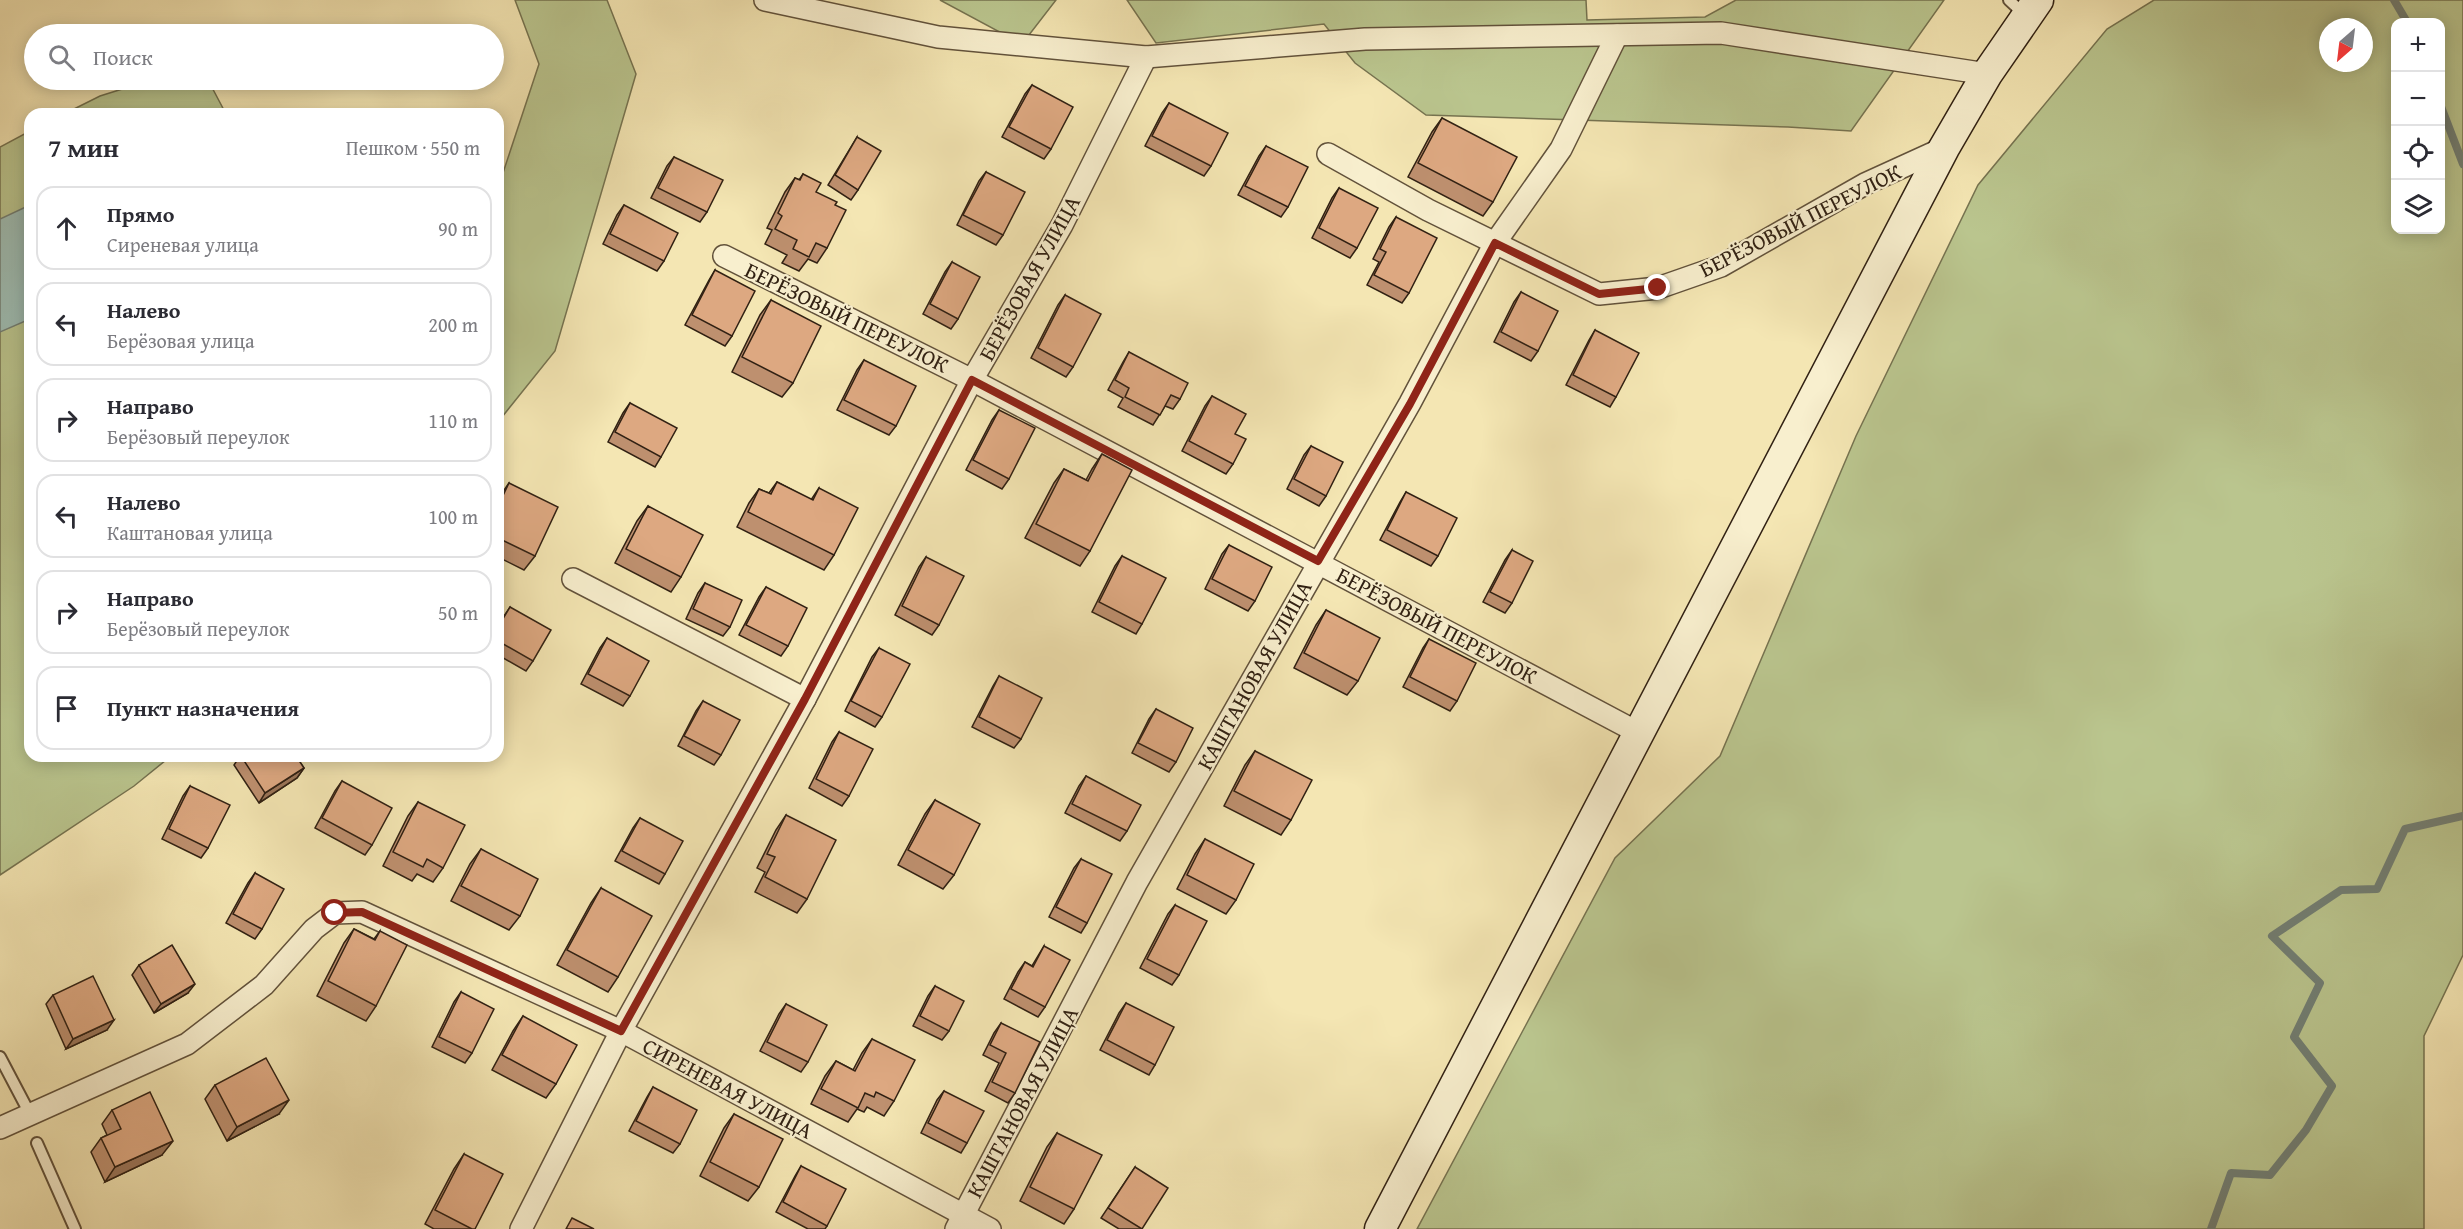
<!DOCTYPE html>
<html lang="ru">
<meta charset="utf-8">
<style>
body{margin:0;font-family:"Gentium Book Plus",serif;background:#f7f7f7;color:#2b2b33}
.controls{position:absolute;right:18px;top:18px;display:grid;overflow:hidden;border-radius:12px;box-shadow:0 3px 15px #0003}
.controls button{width:54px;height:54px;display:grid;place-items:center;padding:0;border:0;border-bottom:2px solid #e1e1e2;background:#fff;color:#2b2b33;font:30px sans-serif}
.compass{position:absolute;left:2319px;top:18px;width:54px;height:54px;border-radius:50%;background:#fff;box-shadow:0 3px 15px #0003;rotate:208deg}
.stop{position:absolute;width:18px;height:18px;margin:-14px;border:4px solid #8f2418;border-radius:50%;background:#fff}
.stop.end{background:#8f2418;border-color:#fff;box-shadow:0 2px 6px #0008}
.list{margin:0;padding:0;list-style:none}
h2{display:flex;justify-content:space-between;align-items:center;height:78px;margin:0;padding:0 24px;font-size:26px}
h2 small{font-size:20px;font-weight:400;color:#7c7c81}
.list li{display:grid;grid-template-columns:39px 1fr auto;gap:18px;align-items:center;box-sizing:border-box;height:84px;margin:0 12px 12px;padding:0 12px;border:2px solid #e1e1e2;border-radius:18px}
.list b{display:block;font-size:22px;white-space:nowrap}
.list p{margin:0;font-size:20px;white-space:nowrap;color:#7c7c81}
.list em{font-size:20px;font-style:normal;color:#7c7c81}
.icon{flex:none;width:33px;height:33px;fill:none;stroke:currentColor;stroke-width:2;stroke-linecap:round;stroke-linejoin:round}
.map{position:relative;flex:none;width:2463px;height:1229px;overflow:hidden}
.search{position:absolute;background:#fff;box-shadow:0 3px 15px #0003;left:24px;top:24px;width:480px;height:66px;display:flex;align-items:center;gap:15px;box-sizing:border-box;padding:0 21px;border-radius:33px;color:#7c7c81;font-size:22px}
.panel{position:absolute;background:#fff;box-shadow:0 3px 15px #0003;left:24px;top:108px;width:480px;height:654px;border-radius:18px}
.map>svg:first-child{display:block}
.green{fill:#bac58e;stroke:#767350;stroke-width:1.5;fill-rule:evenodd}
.water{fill:#9ebeb5;stroke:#727f74;stroke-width:1.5}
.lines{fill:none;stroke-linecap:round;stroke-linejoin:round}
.stream{stroke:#727f74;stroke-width:8}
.lane-casing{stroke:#62523b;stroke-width:14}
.street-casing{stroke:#62523b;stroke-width:24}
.secondary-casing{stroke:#312113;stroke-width:33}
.lane{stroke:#f8efce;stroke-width:10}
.street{stroke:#f8efce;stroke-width:21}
.secondary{stroke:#f8efce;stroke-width:30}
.wall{fill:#be906f;stroke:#312113;stroke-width:1.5}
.shaded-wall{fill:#9b765a;stroke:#312113;stroke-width:1.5}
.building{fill:#dda881;stroke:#312113;stroke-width:1.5}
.route{stroke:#8f2418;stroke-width:8}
.labels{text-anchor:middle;stroke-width:4.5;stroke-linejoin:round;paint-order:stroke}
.street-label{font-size:22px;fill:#312113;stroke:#f8efce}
</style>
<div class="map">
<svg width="2463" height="1229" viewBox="0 0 2463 1229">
<rect width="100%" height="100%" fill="#f4e6b3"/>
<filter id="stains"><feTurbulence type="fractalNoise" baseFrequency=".00333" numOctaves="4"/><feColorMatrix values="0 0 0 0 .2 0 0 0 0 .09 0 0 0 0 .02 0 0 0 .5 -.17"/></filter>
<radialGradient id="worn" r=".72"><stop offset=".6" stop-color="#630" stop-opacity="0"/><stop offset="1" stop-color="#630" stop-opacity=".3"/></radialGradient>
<g class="green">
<path d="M515,0H607L636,74L555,351L498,422V188L539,64Z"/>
<path d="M940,0H1056L1022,44Z"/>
<path d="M1127,0H1586L1587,20L1705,17L1736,0H1944L1851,131L1788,127L1426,115L1355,63L1324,24L1156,43Z"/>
<path d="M2154,0H2463V955L2424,1036V1229H1417L1615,858L1720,756L1856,436L1978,185L2107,29ZM2440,22V230H2396V22ZM2328,27H2364V63H2328Z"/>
<path d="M151,80H208L226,114H64L100,96Z"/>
<path d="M30,131V756H171L134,786L0,875V147Z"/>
</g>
<path class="water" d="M30,205V319L0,332V219Z"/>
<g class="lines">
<g class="stream">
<path d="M2394,0L2407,22"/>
<path d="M2440,104L2463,164"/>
<path d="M2211,1229L2231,1173L2270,1175L2306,1130L2332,1086L2294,1037L2320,983L2272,936L2341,890L2377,889L2405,829L2463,816"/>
</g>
<defs>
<g id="lane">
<path d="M2009,0L2025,15"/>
<path d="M0,1057L30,1114"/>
<path d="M37,1143L75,1229"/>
</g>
<g id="street">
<path d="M765,0L938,37L1146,57L1365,39L1721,33L1987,74"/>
<path d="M1328,154L1428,210L1599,294L1658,288L1721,266L1865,184L1944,148"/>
<path d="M724,256L972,380L1637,732"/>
<path d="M573,579L805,699"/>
<path d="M0,1128L187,1044L264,985L314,929L335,913L362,912L621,1031L990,1229"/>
<path d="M521,1229L621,1031L805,699L972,380L1062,225L1146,57"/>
<path d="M956,1229L1137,882L1410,403L1495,243L1561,149L1617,35"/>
</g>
<path id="secondary" d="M1380,1229L1944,148L1987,74L2038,0"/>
</defs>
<use href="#lane" class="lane-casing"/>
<use href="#street" class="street-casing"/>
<use href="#secondary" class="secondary-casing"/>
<use href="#lane" class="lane"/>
<use href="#street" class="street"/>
<use href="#secondary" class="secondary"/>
</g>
<g class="wall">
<path d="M1032,85L1051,149L1044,159L1002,137L1025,94Z"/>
<path d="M1169,103L1211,166L1204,176L1145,146L1162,113Z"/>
<path d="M1442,118L1493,202L1483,216L1408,177L1432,132Z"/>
<path d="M857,137L858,190L851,200L828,185Z"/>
<path d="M1266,146L1288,207L1281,217L1238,195L1259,156Z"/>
<path d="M674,157L707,212L700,222L651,198L667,166Z"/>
<path d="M986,172L1003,235L996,245L957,225L979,181Z"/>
<path d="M803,174L816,192L835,205L827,248L817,263L808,259L799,271L782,263L787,255L765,244L772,230L767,228L785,192L795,178L799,180Z"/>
<path d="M1339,188L1357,248L1350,258L1312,238L1332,198Z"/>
<path d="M624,205L664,261L657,271L603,244L617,215Z"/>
<path d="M1396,217L1409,293L1402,303L1367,285L1379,262L1373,259L1389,227Z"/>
<path d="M952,262L958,319L951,329L923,314L945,272Z"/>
<path d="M715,270L732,336L725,346L685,325L709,280Z"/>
<path d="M1521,292L1538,351L1531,361L1494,342L1514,302Z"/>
<path d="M1065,295L1073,367L1066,377L1031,358L1058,305Z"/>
<path d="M771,300L793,383L782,397L732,372L760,315Z"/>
<path d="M1595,330L1616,397L1610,407L1566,385L1589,340Z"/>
<path d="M1129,352L1180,399L1173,409L1165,406L1153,425L1118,407L1123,398L1108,390L1123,362Z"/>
<path d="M864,360L896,426L889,435L837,410L857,370Z"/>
<path d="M1212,396L1235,434L1233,464L1226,474L1182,451L1205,406Z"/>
<path d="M630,403L661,457L655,467L608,442L623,413Z"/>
<path d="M999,410L1009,479L1002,489L966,470L992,420Z"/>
<path d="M1311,446L1326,496L1319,506L1287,489L1304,455Z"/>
<path d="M1102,454L1090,551L1080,566L1025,538L1054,483L1064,469L1086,480L1092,469Z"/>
<path d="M777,482L811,500L819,488L834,555L824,570L737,527L749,503L759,489L769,493Z"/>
<path d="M509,483L535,556L524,570L498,557V499Z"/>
<path d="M1406,492L1438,556L1431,566L1380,540L1400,502Z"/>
<path d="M648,506L681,577L671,592L615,563L637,521Z"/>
<path d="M1229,545L1255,601L1248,611L1205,589L1222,554Z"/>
<path d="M1512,550V603L1505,613L1483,602L1505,560Z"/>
<path d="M1122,556L1142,624L1136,634L1092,612L1115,566Z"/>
<path d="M926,557L939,625L932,635L895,615L919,567Z"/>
<path d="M705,583L730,627L723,636L686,619L698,593Z"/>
<path d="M766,587L788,646L781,656L739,635L759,597Z"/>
<path d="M510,607L533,661L526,671L498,655V625Z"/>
<path d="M1326,610L1358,681L1347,695L1294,668L1316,625Z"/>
<path d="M607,638L630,696L623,706L581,684L600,648Z"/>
<path d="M1429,639L1457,701L1450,711L1403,687L1423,648Z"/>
<path d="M879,648L882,717L875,727L845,711L872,657Z"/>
<path d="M999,676L1021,739L1014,748L972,727L993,686Z"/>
<path d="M703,701L721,755L714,765L678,746L696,711Z"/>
<path d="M1156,709L1176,762L1169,772L1132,753L1149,719Z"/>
<path d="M839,732L849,796L842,806L809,788L832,742Z"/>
<path d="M1255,751L1291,820L1281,835L1224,806L1245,765Z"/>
<path d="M240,756H296L304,768L297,778L259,803L234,765Z"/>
<path d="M1086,776L1127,831L1120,841L1065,813L1079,786Z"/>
<path d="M342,781L372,845L365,855L315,828L335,791Z"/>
<path d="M190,786L208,848L201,858L162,839L183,796Z"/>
<path d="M935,800L954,875L943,889L898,865L925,814Z"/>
<path d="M418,802L443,868L433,882L417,874L412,881L383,866L408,816Z"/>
<path d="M786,815L807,899L797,913L755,892L765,872L757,868L776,830Z"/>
<path d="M640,818L665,874L659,884L615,861L633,828Z"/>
<path d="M1205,839L1236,900L1226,914L1177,889L1195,854Z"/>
<path d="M481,849L520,916L509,930L451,901L470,864Z"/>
<path d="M1081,859L1087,923L1081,933L1049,917L1074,868Z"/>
<path d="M255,873L262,929L255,939L226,923L248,883Z"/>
<path d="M601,888L618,977L608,992L557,965L591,903Z"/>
<path d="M1175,905L1179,975L1172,985L1140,968L1168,914Z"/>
<path d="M354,929L374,939L380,931L376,1006L366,1021L317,996L344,943Z"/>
<path d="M1044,946L1045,1007L1038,1017L1004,999L1018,972L1025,962L1032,966Z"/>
<path d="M139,965L188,993L154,1013L132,975Z"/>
<path d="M935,986L949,1031L942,1040L913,1026L928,996Z"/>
<path d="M461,992L472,1053L465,1063L432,1047L454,1002Z"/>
<path d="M53,995L107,1030L66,1049L46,1004Z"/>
<path d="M1126,1003L1155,1065L1149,1075L1100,1050L1119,1013Z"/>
<path d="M786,1004L808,1062L801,1072L760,1051L779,1014Z"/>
<path d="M523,1016L556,1084L546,1098L492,1070L513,1031Z"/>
<path d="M1001,1023L1015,1093L1008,1103L985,1091L999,1063L983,1055L994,1033Z"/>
<path d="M872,1039L894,1101L884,1116L867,1107L864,1112L857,1109L848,1122L811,1104L825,1076L836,1061L853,1070L862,1053Z"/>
<path d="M215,1085L279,1114L227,1141L205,1099Z"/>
<path d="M653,1087L680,1144L673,1153L629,1131L647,1097Z"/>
<path d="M944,1091L967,1143L961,1153L921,1133L937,1100Z"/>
<path d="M112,1110L162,1155L105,1182L91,1152L101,1138L107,1135L102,1124Z"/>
<path d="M734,1114L759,1187L748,1201L700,1176L724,1128Z"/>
<path d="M1057,1133L1074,1209L1064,1224L1020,1201L1047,1147Z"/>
<path d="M464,1154L475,1229H434L425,1224L454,1169Z"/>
<path d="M801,1166L827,1226L825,1229H808L776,1212L795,1176Z"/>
<path d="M1135,1167L1142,1229H1119L1101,1218Z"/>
</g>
<g class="shaded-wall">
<path d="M304,768L297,778L259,803L265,793Z"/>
<path d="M195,984L188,993L154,1013L161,1004Z"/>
<path d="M114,1020L107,1030L66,1049L73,1039Z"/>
<path d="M289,1100L279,1114L227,1141L237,1127Z"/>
<path d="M173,1141L162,1155L105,1182L115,1167Z"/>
</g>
<g class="building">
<path d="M1032,85L1073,107L1051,149L1009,127Z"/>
<path d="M1169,103L1228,133L1211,166L1152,136Z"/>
<path d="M1442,118L1517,157L1493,202L1418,163Z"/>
<path d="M857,137L881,151L858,190L835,175Z"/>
<path d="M1266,146L1308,167L1288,207L1245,186Z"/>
<path d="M674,157L723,180L707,212L658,188Z"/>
<path d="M986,172L1025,192L1003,235L963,215Z"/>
<path d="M803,174L821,183L816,192L837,202L835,205L846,210L827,248L816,243L809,257L793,249L797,240L775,229L782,216L778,213L795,178L800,180Z"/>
<path d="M1339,188L1378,208L1357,248L1319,228Z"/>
<path d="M624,205L678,233L664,261L610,234Z"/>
<path d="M1396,217L1437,238L1409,293L1374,275L1386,252L1380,249Z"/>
<path d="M952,262L980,277L958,319L930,304Z"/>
<path d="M715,270L755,291L732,336L692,315Z"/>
<path d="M1521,292L1558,311L1538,351L1501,332Z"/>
<path d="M1065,295L1101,314L1073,367L1038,348Z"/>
<path d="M771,300L821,326L793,383L742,357Z"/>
<path d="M1595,330L1639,353L1616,397L1573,375Z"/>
<path d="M1129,352L1188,383L1180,399L1171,395L1160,415L1125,397L1129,388L1115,380Z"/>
<path d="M864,360L916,386L896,426L844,400Z"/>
<path d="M1212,396L1246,414L1235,434L1246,439L1233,464L1189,441Z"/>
<path d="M630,403L677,428L661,457L615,432Z"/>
<path d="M999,410L1035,428L1009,479L973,460Z"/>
<path d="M1311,446L1343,462L1326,496L1294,479Z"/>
<path d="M1102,454L1132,470L1090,551L1036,524L1064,469L1088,481Z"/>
<path d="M777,482L813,500L819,488L858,508L834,555L748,512L759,489L771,494Z"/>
<path d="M509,483L558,507L535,556L498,538V506Z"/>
<path d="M1406,492L1457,518L1438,556L1387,530Z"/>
<path d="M648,506L703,535L681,577L626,549Z"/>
<path d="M1229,545L1272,567L1255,601L1212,579Z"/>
<path d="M1512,550L1533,561L1512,603L1490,592Z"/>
<path d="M1122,556L1166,578L1142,624L1099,602Z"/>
<path d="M926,557L964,576L939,625L902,606Z"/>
<path d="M705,583L742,600L730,627L693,609Z"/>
<path d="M766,587L807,608L788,646L746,625Z"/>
<path d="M510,607L551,630L533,661L498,641V627Z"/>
<path d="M1326,610L1380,638L1358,681L1304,653Z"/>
<path d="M607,638L649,661L630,696L588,674Z"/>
<path d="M1429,639L1476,663L1457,701L1410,677Z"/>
<path d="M879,648L910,664L882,717L851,701Z"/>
<path d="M999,676L1042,698L1021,739L979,717Z"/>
<path d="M703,701L740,720L721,755L684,736Z"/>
<path d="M1156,709L1193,728L1176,762L1138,743Z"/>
<path d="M839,732L873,749L849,796L816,779Z"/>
<path d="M1255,751L1312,780L1291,820L1234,791Z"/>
<path d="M241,756H296L304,768L265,793Z"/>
<path d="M1086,776L1141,805L1127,831L1072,804Z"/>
<path d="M342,781L392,808L372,845L322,818Z"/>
<path d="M190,786L230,805L208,848L169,829Z"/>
<path d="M935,800L980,824L954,875L908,850Z"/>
<path d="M418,802L465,825L443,868L427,859L423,867L393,852Z"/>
<path d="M786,815L836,840L807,899L765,877L775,857L767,854Z"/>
<path d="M640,818L683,841L665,874L622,851Z"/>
<path d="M1205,839L1254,864L1236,900L1187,875Z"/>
<path d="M481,849L538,879L520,916L461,886Z"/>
<path d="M1081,859L1112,874L1087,923L1056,907Z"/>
<path d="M255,873L284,889L262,929L233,914Z"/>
<path d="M601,888L652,916L618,977L567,950Z"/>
<path d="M1175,905L1207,921L1179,975L1147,959Z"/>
<path d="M354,929L375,940L380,931L407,945L376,1006L328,981Z"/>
<path d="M172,945L195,984L161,1004L139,965Z"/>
<path d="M1044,946L1070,960L1045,1007L1011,989L1025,962L1033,967Z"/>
<path d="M93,976L114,1020L73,1039L53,995Z"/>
<path d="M935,986L964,1001L949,1031L920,1016Z"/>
<path d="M461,992L494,1009L472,1053L439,1037Z"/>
<path d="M1126,1003L1174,1027L1155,1065L1107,1040Z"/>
<path d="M786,1004L827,1025L808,1062L767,1042Z"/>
<path d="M523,1016L577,1045L556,1084L502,1055Z"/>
<path d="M1001,1023L1040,1042L1015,1093L992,1082L1006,1053L990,1045Z"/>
<path d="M872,1039L915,1060L894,1101L876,1092L874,1097L865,1093L858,1108L821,1089L836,1061L855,1071Z"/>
<path d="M266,1058L289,1100L237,1127L215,1085Z"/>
<path d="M653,1087L697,1110L680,1144L636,1121Z"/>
<path d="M944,1091L984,1111L967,1143L928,1123Z"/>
<path d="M150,1092L173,1141L115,1167L101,1138L121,1129L112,1110Z"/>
<path d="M734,1114L783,1139L759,1187L710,1162Z"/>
<path d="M1057,1133L1102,1155L1074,1209L1030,1187Z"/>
<path d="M464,1154L503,1174L475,1229H472L435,1210Z"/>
<path d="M801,1166L846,1189L827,1226L783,1202Z"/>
<path d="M1135,1167L1168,1188L1142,1229L1108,1208Z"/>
<path d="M572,1218L594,1229H566Z"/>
</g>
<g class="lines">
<path class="route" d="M335,913L362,912L621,1031L805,699L972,380L1318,561L1410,404L1495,243L1599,294L1658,288"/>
</g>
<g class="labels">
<g class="street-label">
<text transform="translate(1800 220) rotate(-27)" y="8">БЕРЁЗОВЫЙ ПЕРЕУЛОК</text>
<text transform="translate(1029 278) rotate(-61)" y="8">БЕРЁЗОВАЯ УЛИЦА</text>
<text transform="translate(847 317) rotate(26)" y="8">БЕРЁЗОВЫЙ ПЕРЕУЛОК</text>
<text transform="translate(1437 625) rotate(28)" y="8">БЕРЁЗОВЫЙ ПЕРЕУЛОК</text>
<text transform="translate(1254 675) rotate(-61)" y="8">КАШТАНОВАЯ УЛИЦА</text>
<text transform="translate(728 1088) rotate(28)" y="8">СИРЕНЕВАЯ УЛИЦА</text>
<text transform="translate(1022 1102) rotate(-62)" y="8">КАШТАНОВАЯ УЛИЦА</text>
</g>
</g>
<rect width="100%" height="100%" filter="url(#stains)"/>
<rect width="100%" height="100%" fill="url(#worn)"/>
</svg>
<div class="controls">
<button>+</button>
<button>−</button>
<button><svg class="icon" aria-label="locate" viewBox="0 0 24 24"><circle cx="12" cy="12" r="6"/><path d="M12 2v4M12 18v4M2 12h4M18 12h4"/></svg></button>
<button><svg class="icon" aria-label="layers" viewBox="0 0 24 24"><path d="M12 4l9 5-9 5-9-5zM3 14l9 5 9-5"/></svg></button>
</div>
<svg class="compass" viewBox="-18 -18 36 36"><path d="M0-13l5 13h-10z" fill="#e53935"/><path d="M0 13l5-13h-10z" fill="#7c7c81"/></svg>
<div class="stop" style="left:335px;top:913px"></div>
<div class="stop end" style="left:1658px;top:288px"></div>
<div class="search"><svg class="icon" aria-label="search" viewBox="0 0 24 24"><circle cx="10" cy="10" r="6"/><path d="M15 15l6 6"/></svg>Поиск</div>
<section class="panel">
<h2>7 мин<small>Пешком · 550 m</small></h2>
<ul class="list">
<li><svg class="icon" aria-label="ahead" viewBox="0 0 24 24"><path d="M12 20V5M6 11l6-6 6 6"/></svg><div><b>Прямо</b><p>Сиреневая улица</p></div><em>90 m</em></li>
<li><svg class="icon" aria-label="left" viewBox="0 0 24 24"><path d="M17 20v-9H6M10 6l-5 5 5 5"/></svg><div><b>Налево</b><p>Берёзовая улица</p></div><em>200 m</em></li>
<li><svg class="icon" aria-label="right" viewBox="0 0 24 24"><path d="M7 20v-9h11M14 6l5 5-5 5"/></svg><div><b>Направо</b><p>Берёзовый переулок</p></div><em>110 m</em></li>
<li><svg class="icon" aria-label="left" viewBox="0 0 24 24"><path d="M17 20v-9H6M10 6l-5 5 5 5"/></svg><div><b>Налево</b><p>Каштановая улица</p></div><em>100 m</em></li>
<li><svg class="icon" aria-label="right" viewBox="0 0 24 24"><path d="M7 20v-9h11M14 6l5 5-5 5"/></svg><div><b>Направо</b><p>Берёзовый переулок</p></div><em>50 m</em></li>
<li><svg class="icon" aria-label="arrive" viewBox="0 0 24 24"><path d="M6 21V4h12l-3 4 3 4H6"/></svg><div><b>Пункт назначения</b></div></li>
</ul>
</section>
</div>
